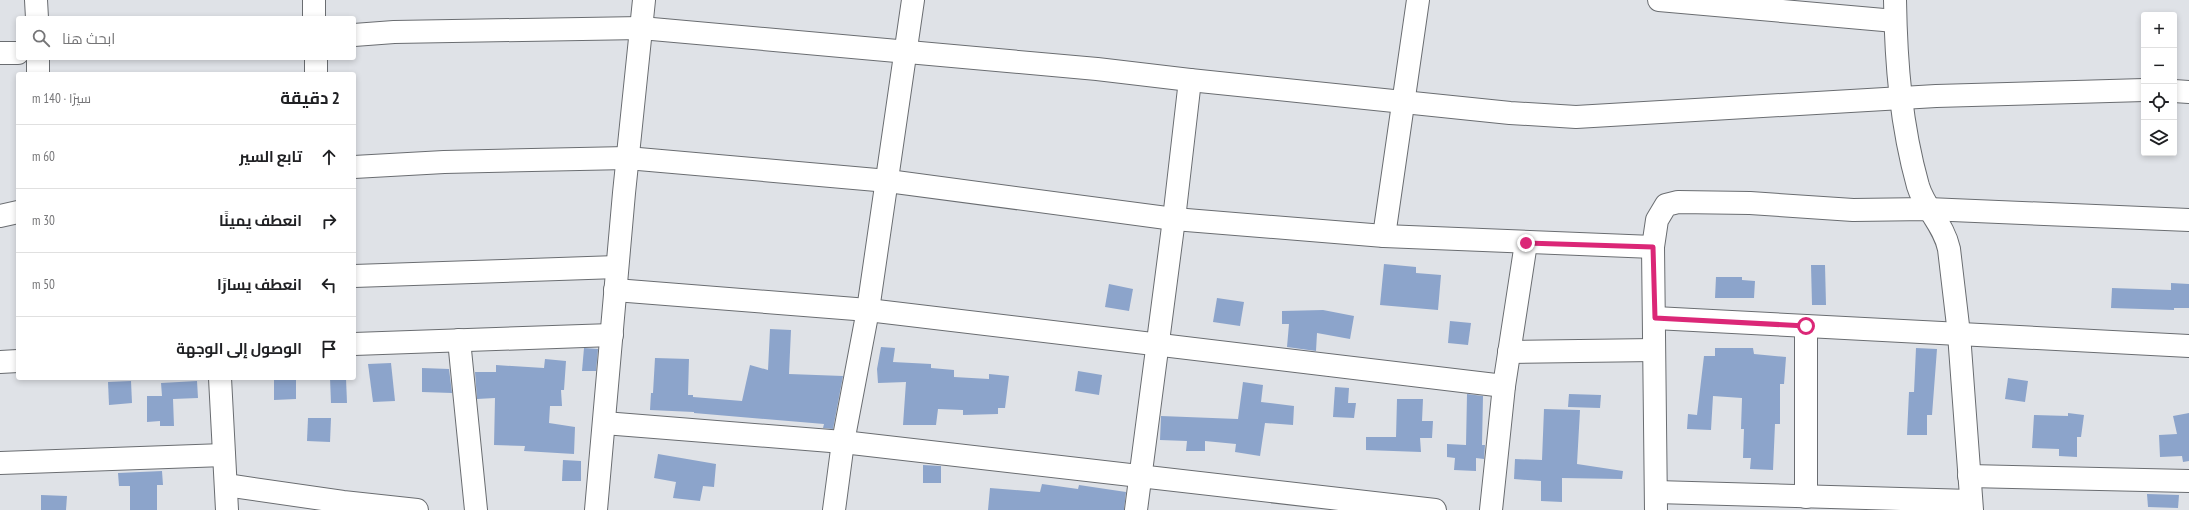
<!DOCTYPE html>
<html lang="ar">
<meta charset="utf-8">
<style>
body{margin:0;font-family:"PT Sans Narrow",Cairo,sans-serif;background:#f2f2f2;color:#202124;direction:rtl}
.controls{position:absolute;right:12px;top:12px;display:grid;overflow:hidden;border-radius:4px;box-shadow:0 2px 6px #0003}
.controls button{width:36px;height:36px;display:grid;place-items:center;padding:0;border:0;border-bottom:1px solid #e0e0e0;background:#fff;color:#202124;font:20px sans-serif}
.stop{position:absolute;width:12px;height:12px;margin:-9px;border:3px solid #db2777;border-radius:50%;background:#fff}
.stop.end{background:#db2777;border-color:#fff;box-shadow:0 1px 4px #0008}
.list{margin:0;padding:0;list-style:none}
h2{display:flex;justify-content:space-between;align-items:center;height:52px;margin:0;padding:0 16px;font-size:17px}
h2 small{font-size:13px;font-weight:400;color:#757577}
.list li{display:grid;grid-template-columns:26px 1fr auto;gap:12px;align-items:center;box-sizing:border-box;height:64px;padding:0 16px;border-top:1px solid #e0e0e0}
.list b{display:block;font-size:15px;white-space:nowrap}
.list em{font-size:13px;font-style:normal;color:#757577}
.icon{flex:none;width:22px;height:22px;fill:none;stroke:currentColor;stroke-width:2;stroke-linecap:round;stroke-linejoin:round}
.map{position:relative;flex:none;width:2189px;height:510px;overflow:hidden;direction:ltr}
.search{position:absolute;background:#fff;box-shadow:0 2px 6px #0003;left:16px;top:16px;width:340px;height:44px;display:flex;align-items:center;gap:10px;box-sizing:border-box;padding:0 14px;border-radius:4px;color:#757577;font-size:15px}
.panel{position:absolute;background:#fff;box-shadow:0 2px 6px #0003;left:16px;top:72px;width:340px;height:308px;border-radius:4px;direction:rtl}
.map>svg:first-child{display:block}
.building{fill:#8ca4cb}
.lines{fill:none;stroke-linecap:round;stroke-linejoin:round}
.minor-casing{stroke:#6a6d71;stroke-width:24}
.minor{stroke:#fff;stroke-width:22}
.route{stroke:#db2777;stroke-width:5}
</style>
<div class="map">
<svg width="2189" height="510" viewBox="0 0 2189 510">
<rect width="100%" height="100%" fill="#dfe2e7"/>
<g class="building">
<path d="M1384,264L1416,267V273L1441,275L1438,310L1380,305Z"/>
<path d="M1811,265H1825L1826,305H1812Z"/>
<path d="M1716,277H1742V280L1755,281L1754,298H1715Z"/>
<path d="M2171,283L2189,284V308H2174V310L2111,308L2112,288L2171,290Z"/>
<path d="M1109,284L1133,289L1129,311L1105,307Z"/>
<path d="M1217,298L1244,302L1240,326L1213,322Z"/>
<path d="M1323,310L1354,316L1350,339L1317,333L1316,351L1287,347L1289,324H1282V311Z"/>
<path d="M1450,321L1471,323L1468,345L1448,343Z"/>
<path d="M770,329L791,330L789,374L843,376L833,429L823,428L824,424L694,413V412L650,410L651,393H653L655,358L689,359L688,395H693V397L742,401L750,365L768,370Z"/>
<path d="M881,347L895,348L893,362L931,364V368L954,370V377L989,379V374L1009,376L1005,408H998V414L963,415V410L938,409L936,425H903L906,382L878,383L877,369Z"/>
<path d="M584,348L598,349L596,371H582Z"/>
<path d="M1715,348H1753L1754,354L1786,357L1784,384H1780V424H1775L1773,470L1750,469L1751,458H1743L1744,429H1741L1742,398L1713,396L1711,430L1687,429L1688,414L1697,415L1704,356H1715Z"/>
<path d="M1916,348L1937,349L1932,415H1927V435H1907L1909,392H1914Z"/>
<path d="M545,359L566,361L564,390H561L562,406H550L549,423L575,427L574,454L524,451L525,446L494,445L495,398L477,399L475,372H496V365L544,368Z"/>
<path d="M391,363L395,401L373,402L368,364Z"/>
<path d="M422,368L449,369L452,393L422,392Z"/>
<path d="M1078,371L1102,375L1099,395L1075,391Z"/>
<path d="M330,378H346L347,403H331Z"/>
<path d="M2008,378L2028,381L2025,402L2005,399Z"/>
<path d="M296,379V399L274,400V380Z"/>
<path d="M131,381L132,403L109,405L108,382Z"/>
<path d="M197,381L198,398L173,399L174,426H160V421L147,422V396H162L161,383Z"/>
<path d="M1243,382L1263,385L1261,402L1294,406L1293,425L1265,423L1260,456L1235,452L1236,444L1205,441V451H1186L1187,441L1160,440L1161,416L1238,419Z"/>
<path d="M1335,387L1349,388L1348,403H1356L1354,418L1333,417Z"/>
<path d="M1467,394L1483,396L1482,445H1485L1484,459L1476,458V471L1454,470L1455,458L1447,457V444L1466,445Z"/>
<path d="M1569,394L1601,395L1600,408L1568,407Z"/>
<path d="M1397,399H1423L1422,421H1433L1432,438H1420L1421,452L1366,450V437H1396Z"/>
<path d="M1544,409L1580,410L1577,464L1623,471L1622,479L1562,478V502L1541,501V481L1514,479L1515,459L1542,460Z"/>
<path d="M2068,413L2084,415L2081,437H2077V457L2059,456V449L2032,448L2034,415L2068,416Z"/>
<path d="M2189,413V461L2183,462L2182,456L2160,457L2159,435L2177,434L2173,416Z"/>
<path d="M308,418H331L330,442L307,441Z"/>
<path d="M658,454L716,464L714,487L703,486L700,501L673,498L676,482L654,478Z"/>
<path d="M563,460L581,461V481H562Z"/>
<path d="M923,465L941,466V483H923Z"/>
<path d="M162,471L163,485H157V510H130V486H119L118,473Z"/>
<path d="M1042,484L1078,489L1079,485L1126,492L1124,510H988L990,488L1040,492Z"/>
<path d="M2147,494L2179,495L2178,508L2148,507Z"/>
<path d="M41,495L67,496L66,510H41Z"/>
</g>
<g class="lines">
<defs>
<g id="minor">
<path d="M36,0L37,18"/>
<path d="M314,0V18"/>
<path d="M1659,0L1895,21"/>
<path d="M1895,0C1896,64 1901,125 1918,186C1925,209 1944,225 1949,249L1959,334L1972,510"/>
<path d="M354,35L394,32L641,28L1097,69L1190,80L1510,113L1576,117L1936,96L2144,90"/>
<path d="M0,53H18"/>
<path d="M38,58V74"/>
<path d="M316,58V74"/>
<path d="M2174,91L2189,92"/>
<path d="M354,167L444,162L627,158L888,181L1174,219L1384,236L1653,247"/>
<path d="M0,216L18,212"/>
<path d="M1384,236L1418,0"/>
<path d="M354,276L617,267"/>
<path d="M615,290L868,310L1504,386"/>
<path d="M1655,318L2189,346"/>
<path d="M1806,326V497"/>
<path d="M459,340L476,510"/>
<path d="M354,344L612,335"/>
<path d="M1509,352L1654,350"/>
<path d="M0,362L18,361"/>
<path d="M220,378L227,510"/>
<path d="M604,423L843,442L1435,510"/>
<path d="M0,463L224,455"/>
<path d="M1969,476L2189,481"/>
<path d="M226,485L343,502L417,510"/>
<path d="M1656,492L1971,501"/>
<path d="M596,510L624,193L644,0"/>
<path d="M834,510L843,442L868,310L913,0"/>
<path d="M1136,510L1174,219L1190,80"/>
<path d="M1491,510L1504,386L1526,243"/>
<path d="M1656,510L1653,247L1657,220L1666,205L1678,202L1750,203L1853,210L1928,209L2189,220"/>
</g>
</defs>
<use href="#minor" class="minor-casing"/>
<use href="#minor" class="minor"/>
</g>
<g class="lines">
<path class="route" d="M1526,243L1653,247L1655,318L1806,326"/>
</g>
</svg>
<div class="controls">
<button>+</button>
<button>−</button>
<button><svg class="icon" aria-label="locate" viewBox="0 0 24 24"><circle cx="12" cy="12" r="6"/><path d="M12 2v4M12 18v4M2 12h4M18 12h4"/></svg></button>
<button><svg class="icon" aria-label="layers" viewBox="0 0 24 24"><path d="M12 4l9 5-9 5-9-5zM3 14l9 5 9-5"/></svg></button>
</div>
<div class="stop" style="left:1806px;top:326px"></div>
<div class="stop end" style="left:1526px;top:243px"></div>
<div class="search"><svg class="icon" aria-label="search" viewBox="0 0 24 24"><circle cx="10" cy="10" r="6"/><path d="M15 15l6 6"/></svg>ابحث هنا</div>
<section class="panel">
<h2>2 دقيقة<small>سيرًا · 140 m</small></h2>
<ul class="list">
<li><svg class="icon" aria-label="ahead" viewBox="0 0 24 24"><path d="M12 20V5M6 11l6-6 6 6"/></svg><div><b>تابع السير</b></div><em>60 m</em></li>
<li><svg class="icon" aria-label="right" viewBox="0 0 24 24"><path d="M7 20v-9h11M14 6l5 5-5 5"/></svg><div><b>انعطف يمينًا</b></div><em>30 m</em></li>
<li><svg class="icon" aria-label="left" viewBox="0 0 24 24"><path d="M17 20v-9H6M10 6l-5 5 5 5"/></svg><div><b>انعطف يسارًا</b></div><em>50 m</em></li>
<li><svg class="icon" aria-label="arrive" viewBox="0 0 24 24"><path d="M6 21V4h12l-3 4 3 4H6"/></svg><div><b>الوصول إلى الوجهة</b></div></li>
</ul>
</section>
</div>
